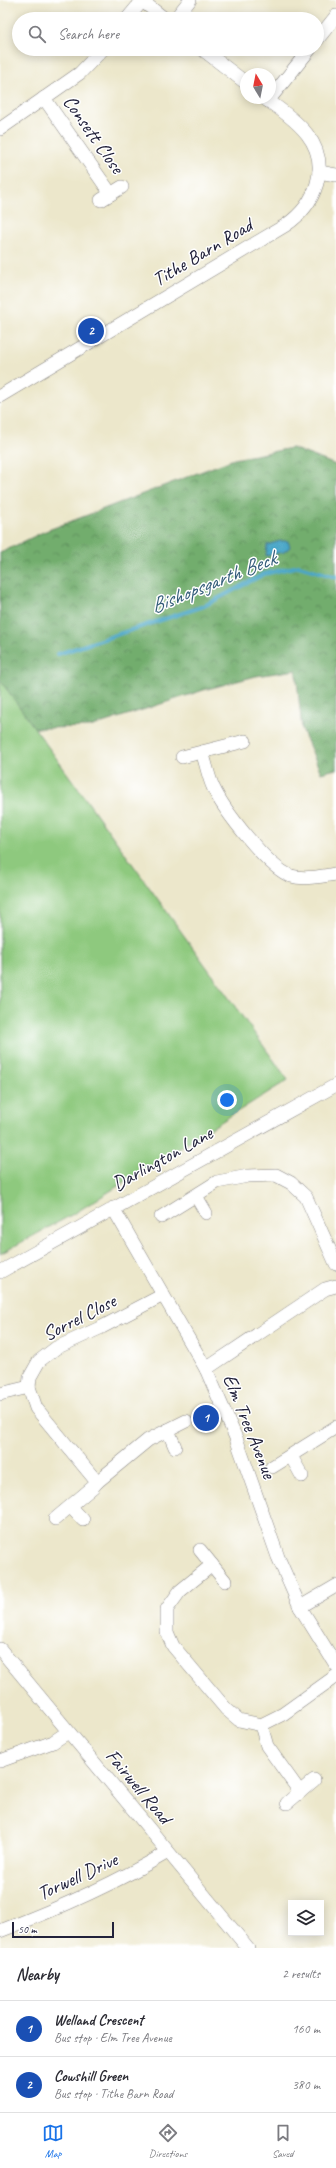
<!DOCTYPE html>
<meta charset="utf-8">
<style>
body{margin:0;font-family:Caveat,sans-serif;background:#f2f2f3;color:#2b2b33}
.controls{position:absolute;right:12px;bottom:12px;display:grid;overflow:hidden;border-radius:0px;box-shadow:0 2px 10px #0003}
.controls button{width:36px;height:36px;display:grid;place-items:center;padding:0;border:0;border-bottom:1px solid #e1e1e2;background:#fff;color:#2b2b33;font:20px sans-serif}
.compass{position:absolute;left:240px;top:68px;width:36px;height:36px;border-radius:50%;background:#fff;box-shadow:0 2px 10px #0003;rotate:350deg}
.scale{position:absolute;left:12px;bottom:10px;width:102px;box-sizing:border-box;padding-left:4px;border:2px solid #22223b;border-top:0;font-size:11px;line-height:14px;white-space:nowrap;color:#22223b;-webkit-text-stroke:3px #fff;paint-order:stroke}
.you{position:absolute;left:227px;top:1100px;width:14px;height:14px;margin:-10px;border:3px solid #fff;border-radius:50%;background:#1a73e8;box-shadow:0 0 0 6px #1a73e833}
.badge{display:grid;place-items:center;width:26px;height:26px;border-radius:50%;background:#1a73e8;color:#fff;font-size:13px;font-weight:700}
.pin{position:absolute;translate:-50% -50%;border:2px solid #fff;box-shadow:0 1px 4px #0006}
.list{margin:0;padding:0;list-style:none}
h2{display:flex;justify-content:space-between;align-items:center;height:52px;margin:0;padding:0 16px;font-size:17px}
h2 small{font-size:13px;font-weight:400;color:#7c7c81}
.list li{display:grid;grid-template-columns:26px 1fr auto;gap:12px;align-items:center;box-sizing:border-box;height:56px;padding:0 16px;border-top:1px solid #e1e1e2}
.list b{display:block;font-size:15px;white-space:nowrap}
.list p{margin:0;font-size:13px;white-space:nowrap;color:#7c7c81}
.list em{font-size:13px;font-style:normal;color:#7c7c81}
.icon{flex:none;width:22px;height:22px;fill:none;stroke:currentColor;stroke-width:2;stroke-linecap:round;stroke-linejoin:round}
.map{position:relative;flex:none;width:336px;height:1948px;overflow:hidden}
.search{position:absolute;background:#fff;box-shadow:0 2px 10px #0003;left:12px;right:12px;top:12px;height:44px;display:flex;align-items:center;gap:10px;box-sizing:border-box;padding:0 14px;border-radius:22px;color:#7c7c81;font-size:15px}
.sheet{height:164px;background:#fff}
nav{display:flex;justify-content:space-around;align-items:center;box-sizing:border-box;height:56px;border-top:1px solid #e1e1e2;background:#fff;font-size:11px;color:#7c7c81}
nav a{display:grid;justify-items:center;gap:2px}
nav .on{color:#1a73e8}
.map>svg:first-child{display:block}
.forest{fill:url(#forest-crowns);stroke:#4a6854}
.park{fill:#8ec97e;stroke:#58765c}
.water{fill:#49a6c7;stroke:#366481}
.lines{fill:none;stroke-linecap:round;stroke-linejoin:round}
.stream{stroke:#49a6c7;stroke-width:4}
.minor-casing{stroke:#878483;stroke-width:14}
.minor{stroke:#fff;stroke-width:13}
.labels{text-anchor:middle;stroke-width:3;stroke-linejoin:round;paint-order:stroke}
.street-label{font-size:20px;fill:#22223b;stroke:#fff}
.water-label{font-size:21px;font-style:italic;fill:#345d7a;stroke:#fff}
</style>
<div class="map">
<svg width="336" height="1948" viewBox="0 0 336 1948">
<defs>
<pattern id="forest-crowns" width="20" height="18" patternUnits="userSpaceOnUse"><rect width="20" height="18" fill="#72ad6d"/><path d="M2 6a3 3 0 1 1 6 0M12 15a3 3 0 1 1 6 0" fill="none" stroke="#5d8c5b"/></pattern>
</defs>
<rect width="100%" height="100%" fill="#fff"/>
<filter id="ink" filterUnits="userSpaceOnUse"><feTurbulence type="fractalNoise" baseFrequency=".025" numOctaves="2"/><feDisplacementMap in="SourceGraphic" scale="8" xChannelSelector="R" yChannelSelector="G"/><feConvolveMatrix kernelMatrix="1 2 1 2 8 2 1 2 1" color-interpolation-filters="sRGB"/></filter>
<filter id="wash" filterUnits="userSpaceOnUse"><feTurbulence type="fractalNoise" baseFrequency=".012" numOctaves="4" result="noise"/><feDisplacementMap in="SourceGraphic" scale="16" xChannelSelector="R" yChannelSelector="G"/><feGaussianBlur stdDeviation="0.9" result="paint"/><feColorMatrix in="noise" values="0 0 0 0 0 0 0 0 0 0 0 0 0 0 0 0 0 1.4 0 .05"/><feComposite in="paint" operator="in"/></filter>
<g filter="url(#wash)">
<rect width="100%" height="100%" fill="#ece7cb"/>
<path class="forest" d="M292,448L336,465V769L321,773L302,729L296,670L256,676L204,690L90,727L0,729V553L43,532L234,459Z"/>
<path class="park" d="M0,680L288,1080L75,1213L0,1254Z"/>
<path class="water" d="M280,541H288L290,547L284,552L266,556L267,545Z"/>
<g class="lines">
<path class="stream" d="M58,654L204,606L264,574L299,566L336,577"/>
</g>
</g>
<g filter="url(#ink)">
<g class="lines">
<defs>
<g id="minor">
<path d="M141,0L165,19"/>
<path d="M127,19L142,1"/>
<path d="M175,19L190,0"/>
<path d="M317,40L336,16"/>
<path d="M202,49L246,83"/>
<path d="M44,98L111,194"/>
<path d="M268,101L310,49"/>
<path d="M0,129L80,73L103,49"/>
<path d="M319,172L336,175"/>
<path d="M101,200L122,187"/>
<path d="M0,396L286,225C315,205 332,166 307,134C296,120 279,108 264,98"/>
<path d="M202,752C206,763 208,776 213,787C223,809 268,868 291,876C305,880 321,876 336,874"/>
<path d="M182,757L245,741"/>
<path d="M196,1196L206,1213"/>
<path d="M113,1208L206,1369L236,1438L278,1557L300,1607L336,1665"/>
<path d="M161,1217L217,1182L248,1176L276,1175L291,1183L306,1197L336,1264"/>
<path d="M0,1272L336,1085"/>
<path d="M163,1295L102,1327L56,1348L39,1361L30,1377L29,1387L36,1408L97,1482L148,1440L186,1421"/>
<path d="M206,1369L325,1289L336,1286"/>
<path d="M0,1394L29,1387"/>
<path d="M168,1430L175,1447"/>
<path d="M291,1456L302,1476"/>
<path d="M272,1467L336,1427"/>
<path d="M71,1507L83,1520"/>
<path d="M55,1519L93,1487L97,1482"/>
<path d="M200,1550L225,1581"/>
<path d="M212,1565L180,1591L167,1609V1632L173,1646L226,1709L239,1720L261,1725L283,1714L336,1676"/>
<path d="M300,1607L336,1586"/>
<path d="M0,1649L248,1948"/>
<path d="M261,1725L267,1746L300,1792L314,1780"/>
<path d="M0,1761L53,1742L68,1732"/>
<path d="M287,1803L300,1792"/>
<path d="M0,1931C58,1909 114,1884 168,1852"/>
</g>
</defs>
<use href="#minor" class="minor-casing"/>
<use href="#minor" class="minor"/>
</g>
</g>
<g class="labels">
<g class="street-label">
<text transform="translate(94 134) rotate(55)" y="7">Consett Close</text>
<text transform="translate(202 252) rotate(-31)" y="7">Tithe Barn Road</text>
<text transform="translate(162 1158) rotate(-29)" y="7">Darlington Lane</text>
<text transform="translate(79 1317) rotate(-27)" y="7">Sorrel Close</text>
<text transform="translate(250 1426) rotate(68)" y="7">Elm Tree Avenue</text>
<text transform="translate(139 1786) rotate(50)" y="7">Fairwell Road</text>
<text transform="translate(77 1876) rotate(-25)" y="7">Torwell Drive</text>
</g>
<g class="water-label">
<text transform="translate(213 582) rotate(-22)" y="7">Bishopsgarth Beck</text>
</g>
</g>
</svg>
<div class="controls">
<button><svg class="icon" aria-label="layers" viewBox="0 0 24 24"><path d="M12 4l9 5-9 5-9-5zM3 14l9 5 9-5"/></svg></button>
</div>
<svg class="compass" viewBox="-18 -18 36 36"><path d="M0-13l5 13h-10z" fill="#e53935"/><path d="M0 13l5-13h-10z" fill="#7c7c81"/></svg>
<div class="scale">50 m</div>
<div class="you"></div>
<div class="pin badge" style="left:206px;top:1418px;background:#1a4fb4">1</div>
<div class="pin badge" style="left:91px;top:331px;background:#1a4fb4">2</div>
<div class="search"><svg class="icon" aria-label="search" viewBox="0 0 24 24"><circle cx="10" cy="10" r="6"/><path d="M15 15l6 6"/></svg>Search here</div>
</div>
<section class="sheet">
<h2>Nearby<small>2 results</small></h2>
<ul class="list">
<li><span class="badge" style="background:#1a4fb4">1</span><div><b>Welland Crescent</b><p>Bus stop · Elm Tree Avenue</p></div><em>160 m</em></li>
<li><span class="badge" style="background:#1a4fb4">2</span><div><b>Cowshill Green</b><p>Bus stop · Tithe Barn Road</p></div><em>380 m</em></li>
</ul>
</section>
<nav>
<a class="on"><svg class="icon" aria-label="map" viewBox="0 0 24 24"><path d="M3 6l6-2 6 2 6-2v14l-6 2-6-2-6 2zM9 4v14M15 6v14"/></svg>Map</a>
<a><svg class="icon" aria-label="directions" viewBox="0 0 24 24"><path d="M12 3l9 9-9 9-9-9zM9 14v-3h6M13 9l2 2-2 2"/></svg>Directions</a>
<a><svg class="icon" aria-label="saved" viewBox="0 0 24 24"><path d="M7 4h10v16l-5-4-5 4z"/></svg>Saved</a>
</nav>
